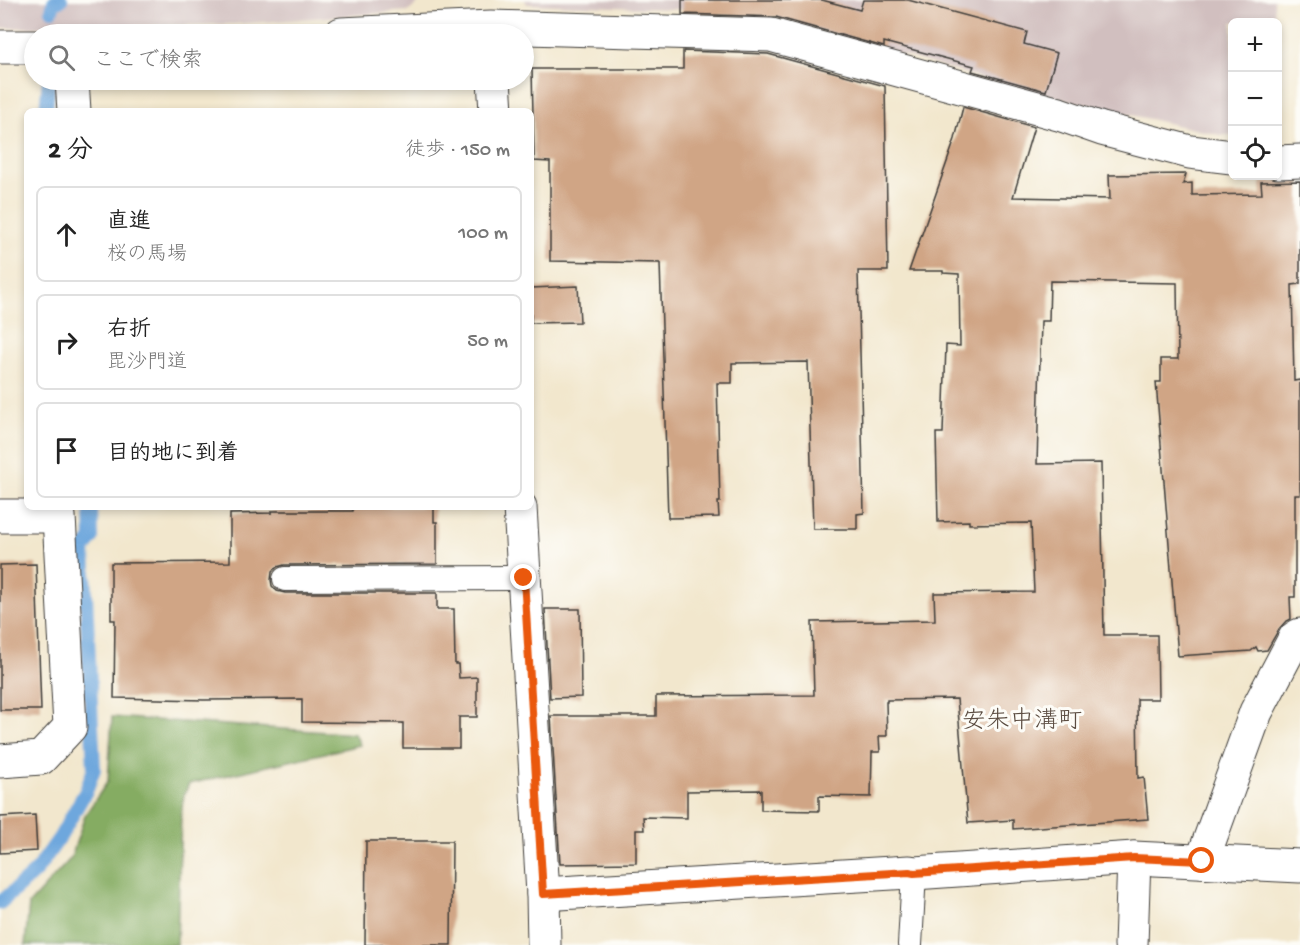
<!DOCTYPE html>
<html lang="ja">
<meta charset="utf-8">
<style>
body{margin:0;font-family:"Gochi Hand","Klee One",sans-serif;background:#f2f2f2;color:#222}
.controls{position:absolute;right:18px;top:18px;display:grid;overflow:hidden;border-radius:9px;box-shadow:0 3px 9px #0003}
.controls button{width:54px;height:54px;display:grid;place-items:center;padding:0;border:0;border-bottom:2px solid #e0e0e0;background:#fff;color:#222;font:30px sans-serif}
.stop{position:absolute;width:18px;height:18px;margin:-14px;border:4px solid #ea580c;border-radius:50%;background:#fff}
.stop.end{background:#ea580c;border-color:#fff;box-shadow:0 2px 6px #0008}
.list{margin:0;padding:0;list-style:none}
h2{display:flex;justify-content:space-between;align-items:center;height:78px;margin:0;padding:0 24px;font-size:26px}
h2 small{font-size:20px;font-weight:400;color:#767676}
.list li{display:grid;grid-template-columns:39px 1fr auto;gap:18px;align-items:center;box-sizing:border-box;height:96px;margin:0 12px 12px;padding:0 12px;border:2px solid #e0e0e0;border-radius:9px}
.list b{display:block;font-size:22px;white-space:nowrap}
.list p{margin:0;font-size:20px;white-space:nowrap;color:#767676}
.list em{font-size:20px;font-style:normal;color:#767676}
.icon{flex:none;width:33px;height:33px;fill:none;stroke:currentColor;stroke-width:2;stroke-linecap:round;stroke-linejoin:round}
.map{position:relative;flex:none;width:1300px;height:945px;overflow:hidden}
.search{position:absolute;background:#fff;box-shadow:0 3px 9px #0003;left:24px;top:24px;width:510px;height:66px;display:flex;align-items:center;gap:15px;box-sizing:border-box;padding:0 21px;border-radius:33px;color:#767676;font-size:22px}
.panel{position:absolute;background:#fff;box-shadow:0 3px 9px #0003;left:24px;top:108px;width:510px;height:402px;border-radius:9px}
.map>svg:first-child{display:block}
.industrial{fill:#d1bfbf}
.forest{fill:#85ac62;stroke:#50643f;stroke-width:1.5}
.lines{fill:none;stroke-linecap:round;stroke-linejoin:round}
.stream{stroke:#6ea7dd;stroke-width:14}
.building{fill:#d0a585}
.lane-casing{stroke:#3c3a37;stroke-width:26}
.street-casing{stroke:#3c3a37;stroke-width:35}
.lane{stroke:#fff;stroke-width:24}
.street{stroke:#fff;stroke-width:33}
.route{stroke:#ea580c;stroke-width:8}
.labels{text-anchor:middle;stroke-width:6;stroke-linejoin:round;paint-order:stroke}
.neighbourhood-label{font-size:24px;fill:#5b4c41;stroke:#fdfcf7}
</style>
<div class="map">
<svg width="1300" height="945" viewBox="0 0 1300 945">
<rect width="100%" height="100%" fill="#fdfcf7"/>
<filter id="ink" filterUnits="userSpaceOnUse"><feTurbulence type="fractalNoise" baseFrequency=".0167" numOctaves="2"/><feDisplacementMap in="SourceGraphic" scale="12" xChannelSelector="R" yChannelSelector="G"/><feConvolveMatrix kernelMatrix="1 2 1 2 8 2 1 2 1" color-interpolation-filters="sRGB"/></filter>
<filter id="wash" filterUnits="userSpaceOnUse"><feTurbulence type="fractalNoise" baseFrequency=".008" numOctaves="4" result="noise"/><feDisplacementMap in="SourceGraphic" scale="24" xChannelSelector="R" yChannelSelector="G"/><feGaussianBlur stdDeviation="1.35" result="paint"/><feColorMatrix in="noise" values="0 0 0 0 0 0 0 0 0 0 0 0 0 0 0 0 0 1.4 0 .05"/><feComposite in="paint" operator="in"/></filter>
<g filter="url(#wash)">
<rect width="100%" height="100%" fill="#f2e7cd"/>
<g class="industrial">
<path d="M0,0H422L409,11L234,24L0,28Z"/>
<path d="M525,0H1274L1275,22H1232V135H1220L1017,89L757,12L527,4Z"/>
</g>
<path class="forest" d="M112,717L355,734L360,745L189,784L184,795L181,816L177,945H25L29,904L71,858L85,815L108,781Z"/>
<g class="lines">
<g class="stream">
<path d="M52,10L54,1L61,0"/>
<path d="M46,111L49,80"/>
<path d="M0,903L36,871L60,837L86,791L94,769L84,550L92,538L91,507"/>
</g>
</g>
<g id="blocks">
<g class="building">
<path d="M682,0H822L860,10L863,0H908L1027,32L1024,44L1057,53L1046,91L972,71L974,66L884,42V47L776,17L682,14Z"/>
<path d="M683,51L768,54L885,86L888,271H858L864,513L857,514V529H813L808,362L732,363V383H717L720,502H718L719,517L668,518L660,263L550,261V162L534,161L532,69H683Z"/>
<path d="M963,107L1034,127L1013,197L1110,199L1109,175L1186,174L1183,184L1192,183V195L1262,194L1261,182L1300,181V284L1292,285L1294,381L1300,380V495H1295V597H1290L1291,619L1285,622L1279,629L1267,650L1258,651L1256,647L1251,651L1178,656L1156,382H1161V359H1178L1177,283L1050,281L1049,321H1041L1037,464L1101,463L1104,635H1157L1158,699H1137L1138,778L1144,777L1148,819L1013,829V820L968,823L957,699L887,700V702H886L887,736H879L880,752H872L871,797L819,796V811L761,810V790L687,791V818L643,817L644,830H636V863L560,864L551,716H656V696L814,695L812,622L935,620L934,593L1034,592L1031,523L969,524V521L938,522L936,433H943L946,345L960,346L959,274L943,273V271H909L955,139Z"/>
<path d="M578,286L580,322L531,323V288Z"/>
<path d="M353,507H434V522H437V564L284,565L277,567L272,572L271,580L272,586L277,591L285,593H437V609H454L455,664H458L459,678L477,677V717H459V748H403V723L302,722V699L204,700L114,698L115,620H111V563L230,562V514L272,513V511H353Z"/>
<path d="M36,564L41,710H0V565Z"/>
<path d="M545,609H580L581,697L550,698Z"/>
<path d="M35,815L37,851L0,853V817Z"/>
<path d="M366,841H452L451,945H365Z"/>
</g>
</g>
</g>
<g filter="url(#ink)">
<use href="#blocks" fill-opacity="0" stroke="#3c3a37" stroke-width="1.5"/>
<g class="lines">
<defs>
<g id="lane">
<path d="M285,579L524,578"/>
<path d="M910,945L914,873"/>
</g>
<g id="street">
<path d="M341,34L491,27L771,35L1059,114L1102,129L1190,152L1232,157"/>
<path d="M0,47H34"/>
<path d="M72,80L74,111"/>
<path d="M494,80L496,111"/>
<path d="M1278,162L1300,161"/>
<path d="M520,507L543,894L544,945"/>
<path d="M0,516H59L70,727L41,758L0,761"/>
<path d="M1202,861L1256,712L1295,638L1300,635"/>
<path d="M543,894L909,872L914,873L1134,858L1300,866"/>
<path d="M1131,945L1134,858"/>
</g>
</defs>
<use href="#lane" class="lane-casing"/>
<use href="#street" class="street-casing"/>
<use href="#lane" class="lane"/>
<use href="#street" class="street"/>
</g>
</g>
<g class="lines" filter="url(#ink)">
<path class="route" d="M524,578L543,894L909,872L914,873L1134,858L1202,861"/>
</g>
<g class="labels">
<g class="neighbourhood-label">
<text x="1022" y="727">安朱中溝町</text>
</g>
</g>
</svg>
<div class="controls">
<button>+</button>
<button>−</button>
<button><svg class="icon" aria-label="locate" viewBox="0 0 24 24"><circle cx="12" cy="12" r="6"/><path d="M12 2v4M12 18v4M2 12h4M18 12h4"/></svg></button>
</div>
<div class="stop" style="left:1202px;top:861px"></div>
<div class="stop end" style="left:524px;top:578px"></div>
<div class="search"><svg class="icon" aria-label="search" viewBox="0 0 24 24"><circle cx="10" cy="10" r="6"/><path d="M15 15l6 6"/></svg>ここで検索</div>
<section class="panel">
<h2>2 分<small>徒歩 · 150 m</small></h2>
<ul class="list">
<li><svg class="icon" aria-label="ahead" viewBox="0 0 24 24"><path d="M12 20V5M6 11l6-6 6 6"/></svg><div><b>直進</b><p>桜の馬場</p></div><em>100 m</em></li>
<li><svg class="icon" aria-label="right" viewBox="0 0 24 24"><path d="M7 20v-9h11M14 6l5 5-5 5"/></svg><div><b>右折</b><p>毘沙門道</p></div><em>50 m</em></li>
<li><svg class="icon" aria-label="arrive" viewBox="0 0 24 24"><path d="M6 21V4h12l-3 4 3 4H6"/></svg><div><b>目的地に到着</b></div></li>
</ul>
</section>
</div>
